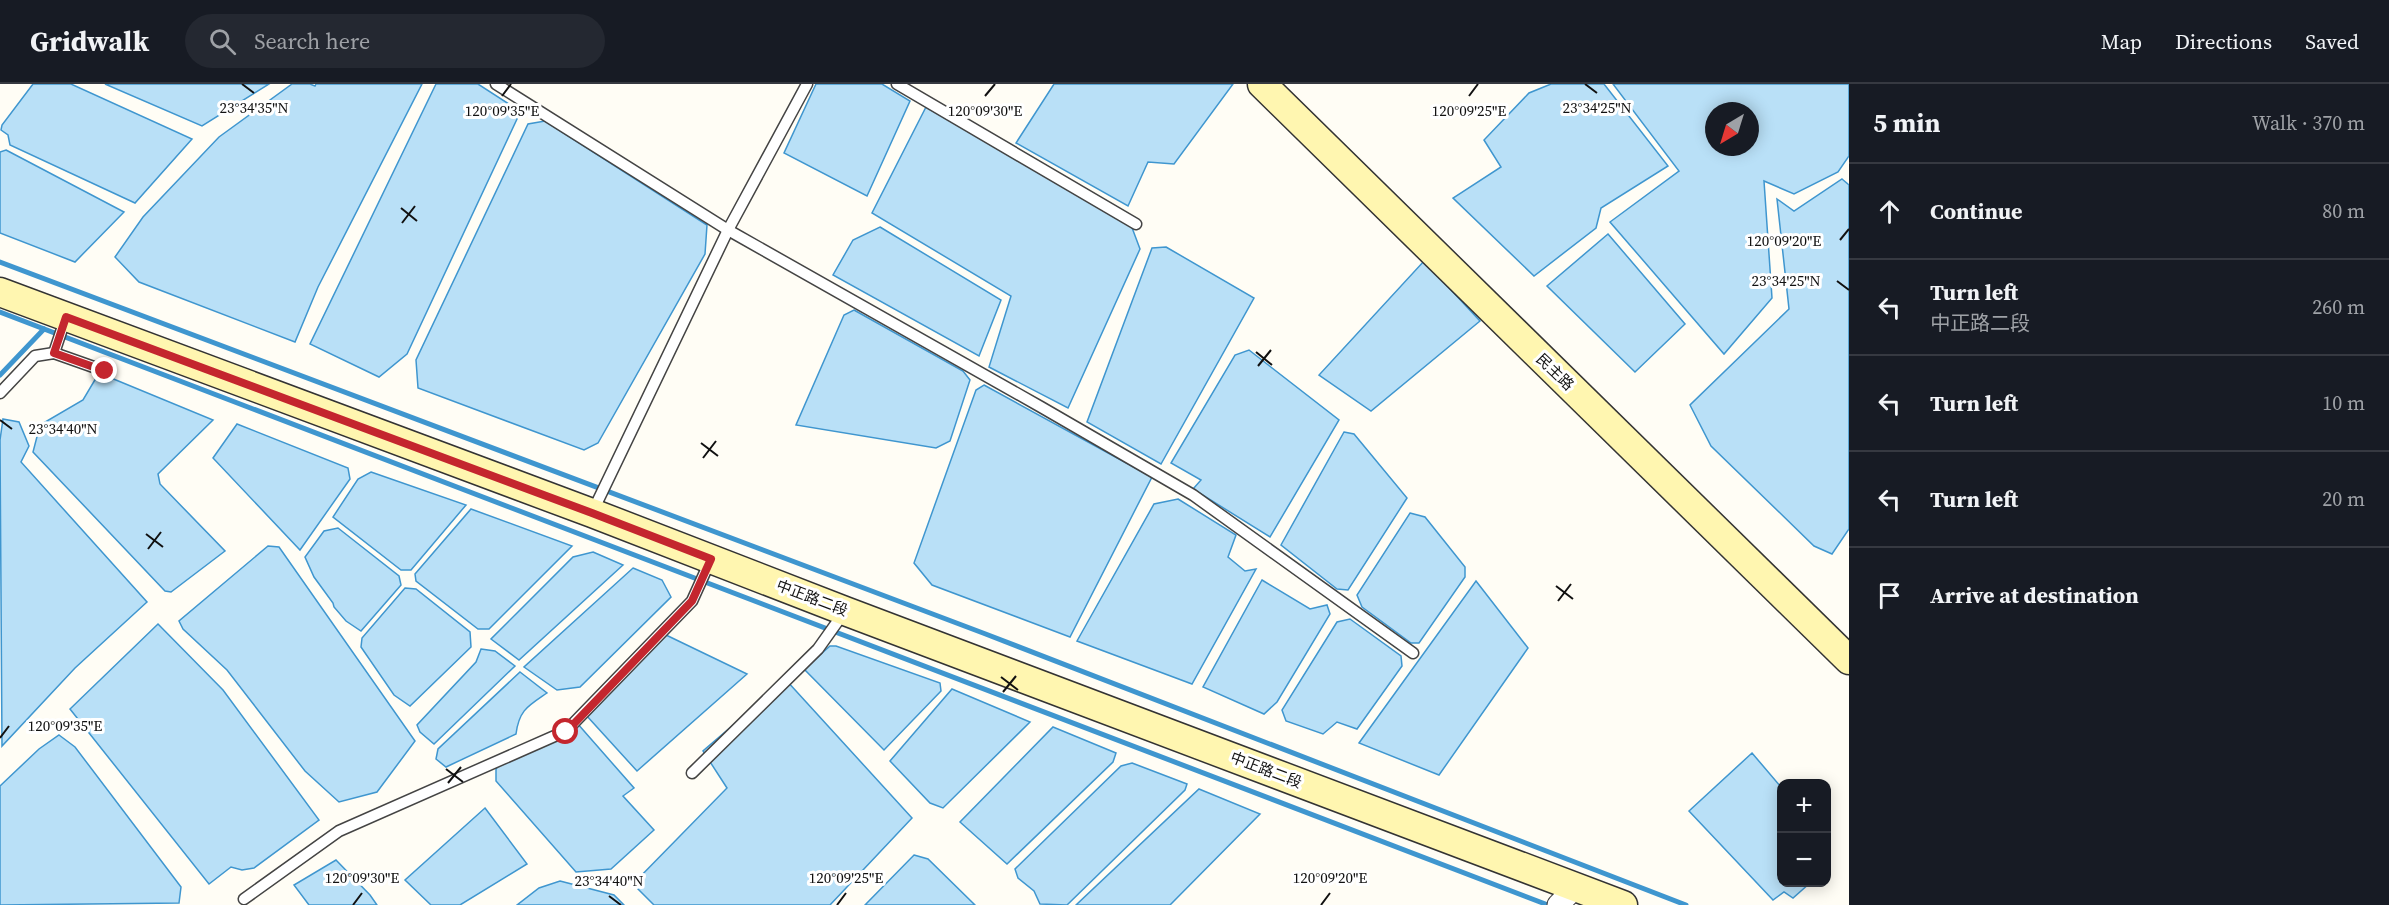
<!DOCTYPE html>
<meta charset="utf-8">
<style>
body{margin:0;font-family:"Source Serif 4","Noto Sans TC",serif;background:#242831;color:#f1f3f6}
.controls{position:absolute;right:18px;bottom:18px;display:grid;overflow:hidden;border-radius:12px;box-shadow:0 3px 15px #0003}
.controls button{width:54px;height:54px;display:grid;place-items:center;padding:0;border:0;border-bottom:2px solid #363941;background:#171b24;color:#f1f3f6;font:30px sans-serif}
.compass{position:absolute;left:1705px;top:18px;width:54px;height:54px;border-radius:50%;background:#171b24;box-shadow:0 3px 15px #0003;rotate:218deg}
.stop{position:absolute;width:18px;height:18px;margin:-14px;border:4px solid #c4262e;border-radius:50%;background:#fff}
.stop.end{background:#c4262e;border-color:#fff;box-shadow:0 2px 6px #0008}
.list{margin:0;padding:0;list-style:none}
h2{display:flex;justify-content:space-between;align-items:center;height:78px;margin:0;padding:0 24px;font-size:26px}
h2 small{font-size:20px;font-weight:400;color:#9ea1a6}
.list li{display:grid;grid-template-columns:39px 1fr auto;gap:18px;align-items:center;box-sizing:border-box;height:96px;padding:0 24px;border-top:2px solid #363941}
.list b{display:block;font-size:22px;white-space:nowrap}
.list p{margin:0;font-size:20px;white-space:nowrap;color:#9ea1a6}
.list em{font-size:20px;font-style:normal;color:#9ea1a6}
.icon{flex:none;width:33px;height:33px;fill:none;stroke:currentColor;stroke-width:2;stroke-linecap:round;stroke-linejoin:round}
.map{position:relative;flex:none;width:1849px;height:821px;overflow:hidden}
header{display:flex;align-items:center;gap:36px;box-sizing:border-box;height:84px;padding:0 30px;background:#171b24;border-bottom:2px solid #363941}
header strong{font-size:28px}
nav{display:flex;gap:33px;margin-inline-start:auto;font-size:21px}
.search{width:420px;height:54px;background:#242831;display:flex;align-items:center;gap:15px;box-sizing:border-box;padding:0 21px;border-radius:33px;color:#9ea1a6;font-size:22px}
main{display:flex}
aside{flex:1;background:#171b24}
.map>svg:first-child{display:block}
.water{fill:#b9e0f7;stroke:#3f96cf;stroke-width:1.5;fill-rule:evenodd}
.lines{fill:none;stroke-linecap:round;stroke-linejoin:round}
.stream{stroke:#3f96cf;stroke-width:5}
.lane-casing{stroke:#444;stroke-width:13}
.street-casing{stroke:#444;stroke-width:23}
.secondary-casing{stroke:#333;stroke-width:31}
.lane{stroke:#fff;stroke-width:10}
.street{stroke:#fff;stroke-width:21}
.secondary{stroke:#fff6b0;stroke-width:28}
.route{stroke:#c4262e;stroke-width:8}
.ticks{fill:none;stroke:#111;stroke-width:2}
.labels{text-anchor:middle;stroke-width:6;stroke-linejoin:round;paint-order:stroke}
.street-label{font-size:15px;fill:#111;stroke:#fff}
.ticks-label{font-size:15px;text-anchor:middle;fill:#111;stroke:#fff;stroke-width:6;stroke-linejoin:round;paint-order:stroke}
</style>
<header>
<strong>Gridwalk</strong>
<div class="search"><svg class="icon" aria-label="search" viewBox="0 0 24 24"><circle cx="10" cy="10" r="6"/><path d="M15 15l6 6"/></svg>Search here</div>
<nav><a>Map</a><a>Directions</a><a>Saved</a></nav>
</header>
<main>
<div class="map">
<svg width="1849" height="821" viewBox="0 0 1849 821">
<rect width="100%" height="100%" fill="#fffdf5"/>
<g class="water">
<path d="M33,0H71L192,55L135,119L10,61L8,51L1,46L2,41Z"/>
<path d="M105,0H269L202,42Z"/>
<path d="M292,0H310L315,2L316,0H422L318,203L295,258L139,198L115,173L143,133L219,53Z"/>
<path d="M436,0H478L509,20L517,35L407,270L379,293L310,260Z"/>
<path d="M816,0H882L910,17L867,112L784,69Z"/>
<path d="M1054,0H1233L1174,80L1148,78L1128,122L1016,59Z"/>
<path d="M1551,0H1604L1668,82L1601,124L1596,144L1534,192L1453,114L1501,83L1484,56L1529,9Z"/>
<path d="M1613,0H1849V72L1838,88L1794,110L1764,97L1772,214L1724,270L1610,138L1679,87ZM1714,27H1750V63H1714Z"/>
<path d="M926,23L1131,141L1140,165L1068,324L989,283L1011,212L872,129Z"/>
<path d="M545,37L707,141L705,170L598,359L584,366L418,304L416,276L528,40Z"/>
<path d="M6,66L124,128L75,178L0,149V68Z"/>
<path d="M1842,95L1849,101V445L1832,470L1814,462L1711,362L1690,321L1789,225L1777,115L1794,127Z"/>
<path d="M880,143L1001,216L979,272L833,191L853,156Z"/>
<path d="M1608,150L1685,240L1635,288L1547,202Z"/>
<path d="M1166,163L1254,214L1161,380L1087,338L1152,164Z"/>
<path d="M1424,177L1480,237L1371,327L1319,291Z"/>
<path d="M854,226L963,287L970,296L950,357L936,364L796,341L844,231Z"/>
<path d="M1249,266L1339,336L1270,453L1193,405L1201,396L1171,379L1235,271Z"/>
<path d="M99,289L213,336L158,390L160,400L225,467L171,508L165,507L33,368L40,341L83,316Z"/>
<path d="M984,301L1152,393L1070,553L932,501L914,479L976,306Z"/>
<path d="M3,335L19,338L29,362L21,378L147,518L75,584L2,662L0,356Z"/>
<path d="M237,340L348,384L350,395L300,466L213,374Z"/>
<path d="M1344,348L1354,350L1407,414L1348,506L1337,505L1281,461Z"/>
<path d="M371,388L466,421L411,486H401L333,433L358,395Z"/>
<path d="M1178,415L1236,451L1228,473L1245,487L1256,485L1192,600L1077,557L1154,420Z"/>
<path d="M471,425L572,462L489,545H478L416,497L415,490Z"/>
<path d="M1410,429L1425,433L1465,483V493L1419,559H1411L1362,523L1357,511Z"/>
<path d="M338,444L399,492L401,501L361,547L346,537L334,523L333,519L314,493L305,473L324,447Z"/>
<path d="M268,462L279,463L415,657L377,708L339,718L305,687L227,586L183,545L179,537Z"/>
<path d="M593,468L623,481L519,576L491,555L573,473Z"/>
<path d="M633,484L662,496L671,513L580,603L557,606L524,583Z"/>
<path d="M1262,496L1310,525L1327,521L1330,530L1277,618L1264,630L1203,603Z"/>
<path d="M1476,497L1528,564L1439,691L1359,659Z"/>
<path d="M405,504L416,505L470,548L471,563L410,622L394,611L361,563L362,554Z"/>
<path d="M1350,535L1401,572L1402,582L1357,645L1337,638L1323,650L1286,637L1282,626L1337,538Z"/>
<path d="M158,540L223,606L319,736L254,784L242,786L231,783L209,800L70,625Z"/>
<path d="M666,551L747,590L637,687L586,631Z"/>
<path d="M830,562H836L940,599L941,607L884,666L804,585Z"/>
<path d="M481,565L495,567L515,582L434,660L420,648L417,641L476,578Z"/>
<path d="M520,588L547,609C528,622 519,626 516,650L446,683L436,675L438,665Z"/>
<path d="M786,596L912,734L830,821H654L633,800L727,704L703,667Z"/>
<path d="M952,605L1030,638L943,724L930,719L890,677Z"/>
<path d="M577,639L634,704L623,712L654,746L611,785L576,788L496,697V685L503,675Z"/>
<path d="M1053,643L1116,669L1113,678L1007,780L960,738Z"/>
<path d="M59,651L75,663L181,803L179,819L0,821V702L39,665Z"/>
<path d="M1752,669L1781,703L1782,798L1810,799L1793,814L1784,808L1773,816L1689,727Z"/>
<path d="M1132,679L1187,700L1185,706L1067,821L1040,820L1034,807L1018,794L1015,785L1121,682Z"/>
<path d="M1199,705L1260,730L1170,821H1076Z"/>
<path d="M485,724L527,780L460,821H431L405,796Z"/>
<path d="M914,771L928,775L975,821H865Z"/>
<path d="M336,776L370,811L377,821H309L294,801Z"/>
<path d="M560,797L614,811L624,821H517L539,804Z"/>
</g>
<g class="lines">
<g class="stream">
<path d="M0,178L983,549L1686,821"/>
<path d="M0,228L1548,821"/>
<path d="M0,291L44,245"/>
</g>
<defs>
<g id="lane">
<path d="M496,0L728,146L1041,323L1193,411L1413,569"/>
<path d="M897,0L1136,140"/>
<path d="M54,269L66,233"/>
<path d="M0,309L35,272L54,269L105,287"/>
<path d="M592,429L728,146L807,0"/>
<path d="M692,689L818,565L845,527"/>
<path d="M244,815L339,747L566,647L692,517L711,475"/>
</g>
<path id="street" d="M1558,821L1576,803"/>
<g id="secondary">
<path d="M1262,0L1849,576"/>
<path d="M0,208L592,429L845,527L1623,821"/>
</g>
</defs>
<use href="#lane" class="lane-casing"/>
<use href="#street" class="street-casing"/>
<use href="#secondary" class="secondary-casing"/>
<use href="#lane" class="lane"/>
<use href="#street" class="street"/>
<use href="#secondary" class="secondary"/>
</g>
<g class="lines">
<path class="route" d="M105,287L54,269L66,233L592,429L711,475L692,517L566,648"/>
</g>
<path class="ticks" d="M242,0L254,9M1585,0L1597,9M502,12L511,0M985,12L995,0M1469,12L1478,0M401,124L417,137M402,139L415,122M1840,156L1849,145M1837,197L1849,206M1256,268L1272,281M1258,282L1271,266M0,336L12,345M701,359L718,372M703,374L716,357M146,450L163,463M148,465L161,448M1556,502L1573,515M1558,517L1571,500M1001,593L1018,606M1003,608L1016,592M0,654L9,642M446,685L463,698M448,699L461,683M609,812L621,821M353,821L362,809M837,821L846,809M1321,821L1330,809"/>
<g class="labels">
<g class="street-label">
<text transform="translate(1555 288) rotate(44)" y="5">民主路</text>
<text transform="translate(812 514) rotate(21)" y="5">中正路二段</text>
<text transform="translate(1266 686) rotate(21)" y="5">中正路二段</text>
</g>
</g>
<g class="ticks-label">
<text x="254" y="29">23°34'35"N</text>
<text x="1597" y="29">23°34'25"N</text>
<text x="502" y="32">120°09'35"E</text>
<text x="985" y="32">120°09'30"E</text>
<text x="1469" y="32">120°09'25"E</text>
<text x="1784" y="162">120°09'20"E</text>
<text x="1786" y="202">23°34'25"N</text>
<text x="63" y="350">23°34'40"N</text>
<text x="65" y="647">120°09'35"E</text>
<text x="362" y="799">120°09'30"E</text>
<text x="846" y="799">120°09'25"E</text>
<text x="1330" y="799">120°09'20"E</text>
<text x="609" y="802">23°34'40"N</text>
</g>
</svg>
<div class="controls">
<button>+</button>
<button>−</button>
</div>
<svg class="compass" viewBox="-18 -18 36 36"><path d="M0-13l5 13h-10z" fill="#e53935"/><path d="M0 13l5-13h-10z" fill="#9ea1a6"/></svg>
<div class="stop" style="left:566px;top:648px"></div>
<div class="stop end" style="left:105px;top:287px"></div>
</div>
<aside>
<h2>5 min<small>Walk · 370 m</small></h2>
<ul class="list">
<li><svg class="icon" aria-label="ahead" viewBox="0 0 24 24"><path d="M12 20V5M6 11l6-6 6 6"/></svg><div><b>Continue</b></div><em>80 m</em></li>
<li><svg class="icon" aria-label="left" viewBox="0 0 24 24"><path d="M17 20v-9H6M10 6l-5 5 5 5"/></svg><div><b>Turn left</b><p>中正路二段</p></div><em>260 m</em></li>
<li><svg class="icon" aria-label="left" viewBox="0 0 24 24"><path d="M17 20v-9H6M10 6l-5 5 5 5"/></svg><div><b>Turn left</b></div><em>10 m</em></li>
<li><svg class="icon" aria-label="left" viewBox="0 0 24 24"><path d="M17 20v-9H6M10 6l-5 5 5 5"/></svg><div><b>Turn left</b></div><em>20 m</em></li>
<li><svg class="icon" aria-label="arrive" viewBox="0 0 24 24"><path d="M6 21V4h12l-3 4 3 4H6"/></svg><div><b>Arrive at destination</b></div></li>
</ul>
</aside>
</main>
